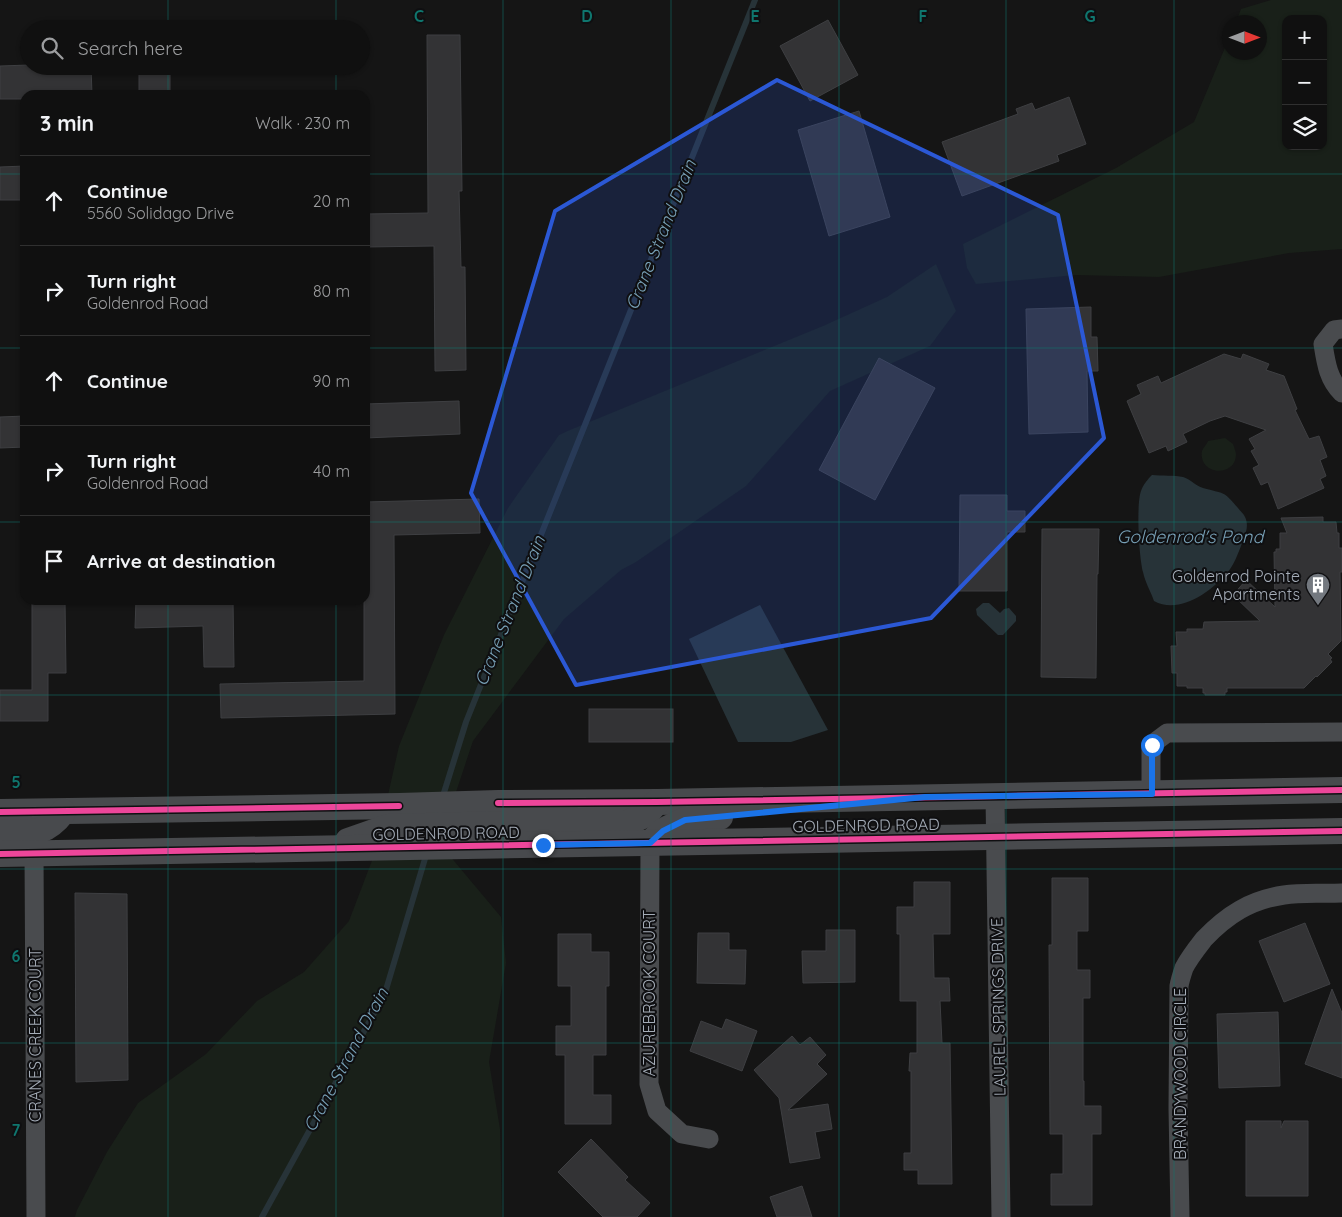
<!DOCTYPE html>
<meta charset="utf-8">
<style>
body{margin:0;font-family:Quicksand,sans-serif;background:#191919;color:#f1f3f6}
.controls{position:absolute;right:15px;top:15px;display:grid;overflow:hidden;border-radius:10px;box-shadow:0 1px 4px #0004}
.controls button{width:45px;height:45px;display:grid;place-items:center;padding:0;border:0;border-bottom:1px solid #303030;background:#101010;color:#f1f3f6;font:25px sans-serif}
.compass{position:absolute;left:1222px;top:15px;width:45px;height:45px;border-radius:50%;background:#101010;box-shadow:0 1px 4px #0004;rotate:90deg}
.stop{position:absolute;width:15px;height:15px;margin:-11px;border:4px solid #1a73e8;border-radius:50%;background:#fff}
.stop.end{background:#1a73e8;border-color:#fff;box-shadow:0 1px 5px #0008}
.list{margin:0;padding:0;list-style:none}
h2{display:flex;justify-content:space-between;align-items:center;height:65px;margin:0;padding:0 20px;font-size:21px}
h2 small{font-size:16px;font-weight:400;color:#9c9d9f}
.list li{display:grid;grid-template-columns:32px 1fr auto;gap:15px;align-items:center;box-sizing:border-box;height:90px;padding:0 20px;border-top:1px solid #303030}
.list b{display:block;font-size:19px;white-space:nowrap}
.list p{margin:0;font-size:16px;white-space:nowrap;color:#9c9d9f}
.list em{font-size:16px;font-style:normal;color:#9c9d9f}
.icon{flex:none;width:28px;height:28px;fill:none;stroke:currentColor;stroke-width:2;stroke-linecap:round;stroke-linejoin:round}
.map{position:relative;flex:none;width:1342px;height:1217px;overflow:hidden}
.search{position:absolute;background:#101010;box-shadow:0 1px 4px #0004;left:20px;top:20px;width:350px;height:55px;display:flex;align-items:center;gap:12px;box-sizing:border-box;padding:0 18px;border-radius:28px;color:#9c9d9f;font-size:19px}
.panel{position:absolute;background:#101010;box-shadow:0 1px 4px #0004;left:20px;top:90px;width:350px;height:515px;border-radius:15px}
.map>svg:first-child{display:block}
.green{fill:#192019;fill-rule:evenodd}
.water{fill:#273338}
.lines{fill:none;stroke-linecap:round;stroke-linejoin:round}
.stream{stroke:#273338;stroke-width:6}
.building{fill:#333335;stroke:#3e3f42}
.minor{stroke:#494b4e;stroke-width:19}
.secondary{stroke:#484a4d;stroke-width:26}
.cycleway-casing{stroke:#0f0f11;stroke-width:9}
.cycleway{stroke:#ed469a;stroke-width:6}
.route{stroke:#1a73e8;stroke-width:6}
.marked{fill:#2b58d5;fill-opacity:0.2;stroke:#2b58d5;stroke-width:4;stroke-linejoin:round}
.grid{fill:none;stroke:#0f766e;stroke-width:1;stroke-opacity:0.55}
.labels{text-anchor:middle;stroke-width:4;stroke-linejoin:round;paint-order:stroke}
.poi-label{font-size:16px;fill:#a5adb8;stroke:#0f0f11;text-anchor:end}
.street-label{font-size:16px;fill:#a5adb8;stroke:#0f0f11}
.water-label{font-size:18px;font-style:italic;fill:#78a1b7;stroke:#0f0f11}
.grid-label{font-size:16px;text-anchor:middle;font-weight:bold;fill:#0f766e;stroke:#0f0f11;stroke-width:4;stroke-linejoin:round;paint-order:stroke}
</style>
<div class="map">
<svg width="1342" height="1217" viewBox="0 0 1342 1217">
<rect width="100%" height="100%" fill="#151515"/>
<g class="green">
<path d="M1271,0H1342V249L1289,253L1159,277L1076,275L976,284L967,268L963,244L1116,168L1194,122L1229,38L1230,52H1260V22H1236L1241,9ZM1286,19H1323V146H1286Z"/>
<path d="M936,264L956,311L930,346L830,391L746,486L636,562L621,570L564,619L473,741L453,801L388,795L399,746L444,635L508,508L559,435L570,430L823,326L887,297Z"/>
<path d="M1225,438L1233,444C1234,447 1236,452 1236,455C1235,478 1198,475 1202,451C1203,448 1207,444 1208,441Z"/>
<path d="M381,837L439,843L501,917L506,963L489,1062L500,1129L502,1217H75L77,1210L107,1152L138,1103L206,1054L257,1001L304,972L349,921Z"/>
</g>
<g class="water">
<path d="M1152,475C1161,476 1175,475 1183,477C1190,479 1196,486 1203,488C1224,494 1223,490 1238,508C1240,511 1244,514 1245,517C1250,527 1244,537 1241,546C1237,556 1234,565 1227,573C1211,592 1179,615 1154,601C1151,592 1145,582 1143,572C1139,557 1136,505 1141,491C1143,485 1148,479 1152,475Z"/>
<path d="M983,603H989L1000,613L1004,609L1009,608L1016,616V621L1003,635H998L977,615L976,609Z"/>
<path d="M760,605L828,730L791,742H738L689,639Z"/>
</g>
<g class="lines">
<g class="stream">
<path d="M442,799L466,722L755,0"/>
<path d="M262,1217L385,993L427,852"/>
</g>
</g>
<g class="building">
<path d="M828,20L858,75L810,101L780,46Z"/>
<path d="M427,35H460L462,191H459L461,267H465L466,370L435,371L434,246L365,247V214L428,213Z"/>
<path d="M29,65V66H91L92,95H25V99H0V66Z"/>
<rect x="139" y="66" width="31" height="29"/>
<path d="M1069,97L1086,144L1057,155L1059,161L962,196L942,142L1018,114L1016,109L1032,103L1035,110Z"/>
<path d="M859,111L890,217L829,236L798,130Z"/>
<path d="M25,166V200H0V167Z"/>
<path d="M1091,307V337H1097L1098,371H1087L1088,432L1029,434L1026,309Z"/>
<path d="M1224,354L1241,359L1243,354L1269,364L1266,370L1284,376L1297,409L1295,410L1309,439L1319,436L1327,457L1320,460L1326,476L1320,479L1324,488L1278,509L1268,482L1261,485L1253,468L1259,465L1251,451L1255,449L1249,439L1266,430L1225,416L1210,421L1183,434L1187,442L1168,451L1166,446L1149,453L1127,401L1141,394L1137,385L1158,376L1161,383Z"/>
<path d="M879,358L935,388L875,500L819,470Z"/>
<path d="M459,401L460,434L365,438V404Z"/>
<path d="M25,416V447L0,448V417Z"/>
<path d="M960,495H1007V511H1025V532H1007V591H959Z"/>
<path d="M479,499L480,533L394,535L395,714L221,718L220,684L364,681V600H365V502Z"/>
<path d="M1323,517V522H1336L1337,533H1339V548H1342V572H1340L1341,641L1328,654L1332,658L1330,659L1332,662L1317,677L1316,676L1304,688H1227V692H1225V695H1205V693H1203V688H1187V686H1177V673H1172L1171,646H1177L1176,632H1187V629H1203L1204,622L1260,621L1233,595L1246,580L1275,607L1274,552H1276V549H1280V533H1287L1281,518Z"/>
<path d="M1042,529H1099L1098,574H1097L1096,678L1041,677Z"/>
<path d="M32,600H65L66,673H48V721H0V690H32Z"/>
<path d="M136,600H233L234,667H204L203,626L135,628Z"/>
<rect x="589" y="709" width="84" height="33"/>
<path d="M1052,878H1088V931H1077V970H1090V998H1083V1081H1084V1106H1101V1134H1092V1205H1051V1174H1063V1134H1050L1049,945H1052Z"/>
<path d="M914,882H950V934H933L934,978H949L950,1001H940L942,1043H950L952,1184H918V1170H904V1153H911V1071H909L910,1053H917V1001H900V934H897V907H914Z"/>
<path d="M75,893L127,894L128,1080L76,1082Z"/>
<path d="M1305,923L1330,984L1284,1002L1259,941Z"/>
<path d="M826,930H855V982L803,983L802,951H826Z"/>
<path d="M698,933H729V950H746L745,984L697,983Z"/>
<path d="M558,934H591V952H609V986H606V1055H593V1095H611V1124H565V1055H556V1026H571V986H558Z"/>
<path d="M1332,989L1342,1013V1078L1305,1064Z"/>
<path d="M1278,1012L1280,1086L1219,1088L1217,1014Z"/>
<path d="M726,1019L757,1031L742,1071L690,1051L701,1021L722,1029Z"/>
<path d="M792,1036L800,1045L810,1037L826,1055L817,1064L827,1074L788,1110L828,1104L832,1129L815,1132L820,1158L790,1163L779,1098L754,1070Z"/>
<path d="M1246,1121H1281V1128L1284,1121H1308V1196H1246Z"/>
<path d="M591,1139L628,1177L625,1180L650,1203L637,1217H603L558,1172Z"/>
<path d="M802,1186L812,1217H777L770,1197Z"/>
</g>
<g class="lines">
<g class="minor">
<path d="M1342,329L1334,330L1323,344C1326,363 1328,379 1342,393"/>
<path d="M1151,794V745L1167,733L1342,732"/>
<path d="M995,796L1001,1217"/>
<path d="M650,843L649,1084L657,1111L682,1134L709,1139"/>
<path d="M34,853L36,1217"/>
<path d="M1180,1217L1178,1108L1179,986C1180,980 1182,974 1184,968C1189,958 1197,948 1204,939C1227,915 1250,900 1284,895C1302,892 1323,894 1342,893"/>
</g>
<g class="secondary">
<path d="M0,812L399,806L498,803L657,802L1342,790"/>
<path d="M0,833C29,832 44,837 63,812"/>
<path d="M348,841L388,827L501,824H626L646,814L657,802"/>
<path d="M650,843L663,831L685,820L720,817"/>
<path d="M0,854L1342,831"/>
</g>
<defs>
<g id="cycleway">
<path d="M498,803L657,802L1342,790"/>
<path d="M0,812L399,806"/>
<path d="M0,854L1342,831"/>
</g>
</defs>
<use href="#cycleway" class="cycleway-casing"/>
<use href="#cycleway" class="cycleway"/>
</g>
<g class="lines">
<path class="route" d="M543,845L650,843L663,831L685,820L925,797L1152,794V745"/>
</g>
<path class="marked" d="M777,80L1058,215L1104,438L931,618L576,685L471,493L555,211Z"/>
<path class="grid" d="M168,0V29M336,0V29M503,0V1217M671,0V1217M839,0V1217M1006,0V1217M1174,0V1217M168,66V95M336,66V95M0,174H25M365,174H1342M0,348H25M365,348H1342M0,522H25M365,522H1342M168,600V1217M336,600V1217M0,695H1342M0,869H1342M0,1043H1342"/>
<defs>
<symbol id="building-pin" viewBox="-11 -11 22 30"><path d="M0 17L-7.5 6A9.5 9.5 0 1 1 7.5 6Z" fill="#73787f" stroke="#0f0f11"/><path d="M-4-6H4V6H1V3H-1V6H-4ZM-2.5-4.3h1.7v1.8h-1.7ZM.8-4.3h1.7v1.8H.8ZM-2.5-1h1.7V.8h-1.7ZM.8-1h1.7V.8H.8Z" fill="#fff"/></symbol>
</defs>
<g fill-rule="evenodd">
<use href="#building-pin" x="1304" y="571" width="28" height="38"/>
</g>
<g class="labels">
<g class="poi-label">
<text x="1300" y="582">Goldenrod Pointe<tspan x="1300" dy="18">Apartments</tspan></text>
</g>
<g class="street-label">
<text transform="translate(866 825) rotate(-1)" y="6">GOLDENROD ROAD</text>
<text transform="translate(446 833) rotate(-1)" y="6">GOLDENROD ROAD</text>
<text transform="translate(649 993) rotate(-90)" y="6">AZUREBROOK COURT</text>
<text transform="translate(998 1007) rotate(-91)" y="6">LAUREL SPRINGS DRIVE</text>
<text transform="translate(35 1035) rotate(-90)" y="6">CRANES CREEK COURT</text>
<text transform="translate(1180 1074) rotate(-90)" y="6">BRANDYWOOD CIRCLE</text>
</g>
<g class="water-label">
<text transform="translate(661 235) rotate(-68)" y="6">Crane Strand Drain</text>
<text x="1190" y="543">Goldenrod's Pond</text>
<text transform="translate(510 611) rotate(-68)" y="6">Crane Strand Drain</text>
<text transform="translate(346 1060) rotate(-62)" y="6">Crane Strand Drain</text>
</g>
</g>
<g class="grid-label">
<text x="419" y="22">C</text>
<text x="587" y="22">D</text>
<text x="755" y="22">E</text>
<text x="923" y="22">F</text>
<text x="1090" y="22">G</text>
<text x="16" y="788">5</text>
<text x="16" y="962">6</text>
<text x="16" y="1136">7</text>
</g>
</svg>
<div class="controls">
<button>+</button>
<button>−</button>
<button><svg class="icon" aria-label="layers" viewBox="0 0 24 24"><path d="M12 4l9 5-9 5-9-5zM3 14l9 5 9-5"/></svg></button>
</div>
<svg class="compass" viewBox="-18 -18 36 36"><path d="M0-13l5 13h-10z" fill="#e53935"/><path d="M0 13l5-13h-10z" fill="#9c9d9f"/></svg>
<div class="stop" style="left:1152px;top:745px"></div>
<div class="stop end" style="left:543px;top:845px"></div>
<div class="search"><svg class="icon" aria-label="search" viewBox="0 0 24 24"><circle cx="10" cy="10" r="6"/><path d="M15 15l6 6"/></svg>Search here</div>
<section class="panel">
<h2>3 min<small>Walk · 230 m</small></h2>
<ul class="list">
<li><svg class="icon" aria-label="ahead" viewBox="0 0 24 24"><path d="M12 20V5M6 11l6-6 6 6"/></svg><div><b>Continue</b><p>5560 Solidago Drive</p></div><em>20 m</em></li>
<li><svg class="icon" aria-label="right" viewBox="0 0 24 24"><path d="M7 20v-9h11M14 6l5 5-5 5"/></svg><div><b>Turn right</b><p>Goldenrod Road</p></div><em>80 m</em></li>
<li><svg class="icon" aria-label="ahead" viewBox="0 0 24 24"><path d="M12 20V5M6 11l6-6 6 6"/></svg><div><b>Continue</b></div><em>90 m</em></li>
<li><svg class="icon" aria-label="right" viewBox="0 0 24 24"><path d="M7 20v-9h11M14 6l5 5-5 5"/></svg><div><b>Turn right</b><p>Goldenrod Road</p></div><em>40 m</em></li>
<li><svg class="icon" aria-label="arrive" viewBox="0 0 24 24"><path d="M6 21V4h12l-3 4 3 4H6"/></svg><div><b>Arrive at destination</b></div></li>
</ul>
</section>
</div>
